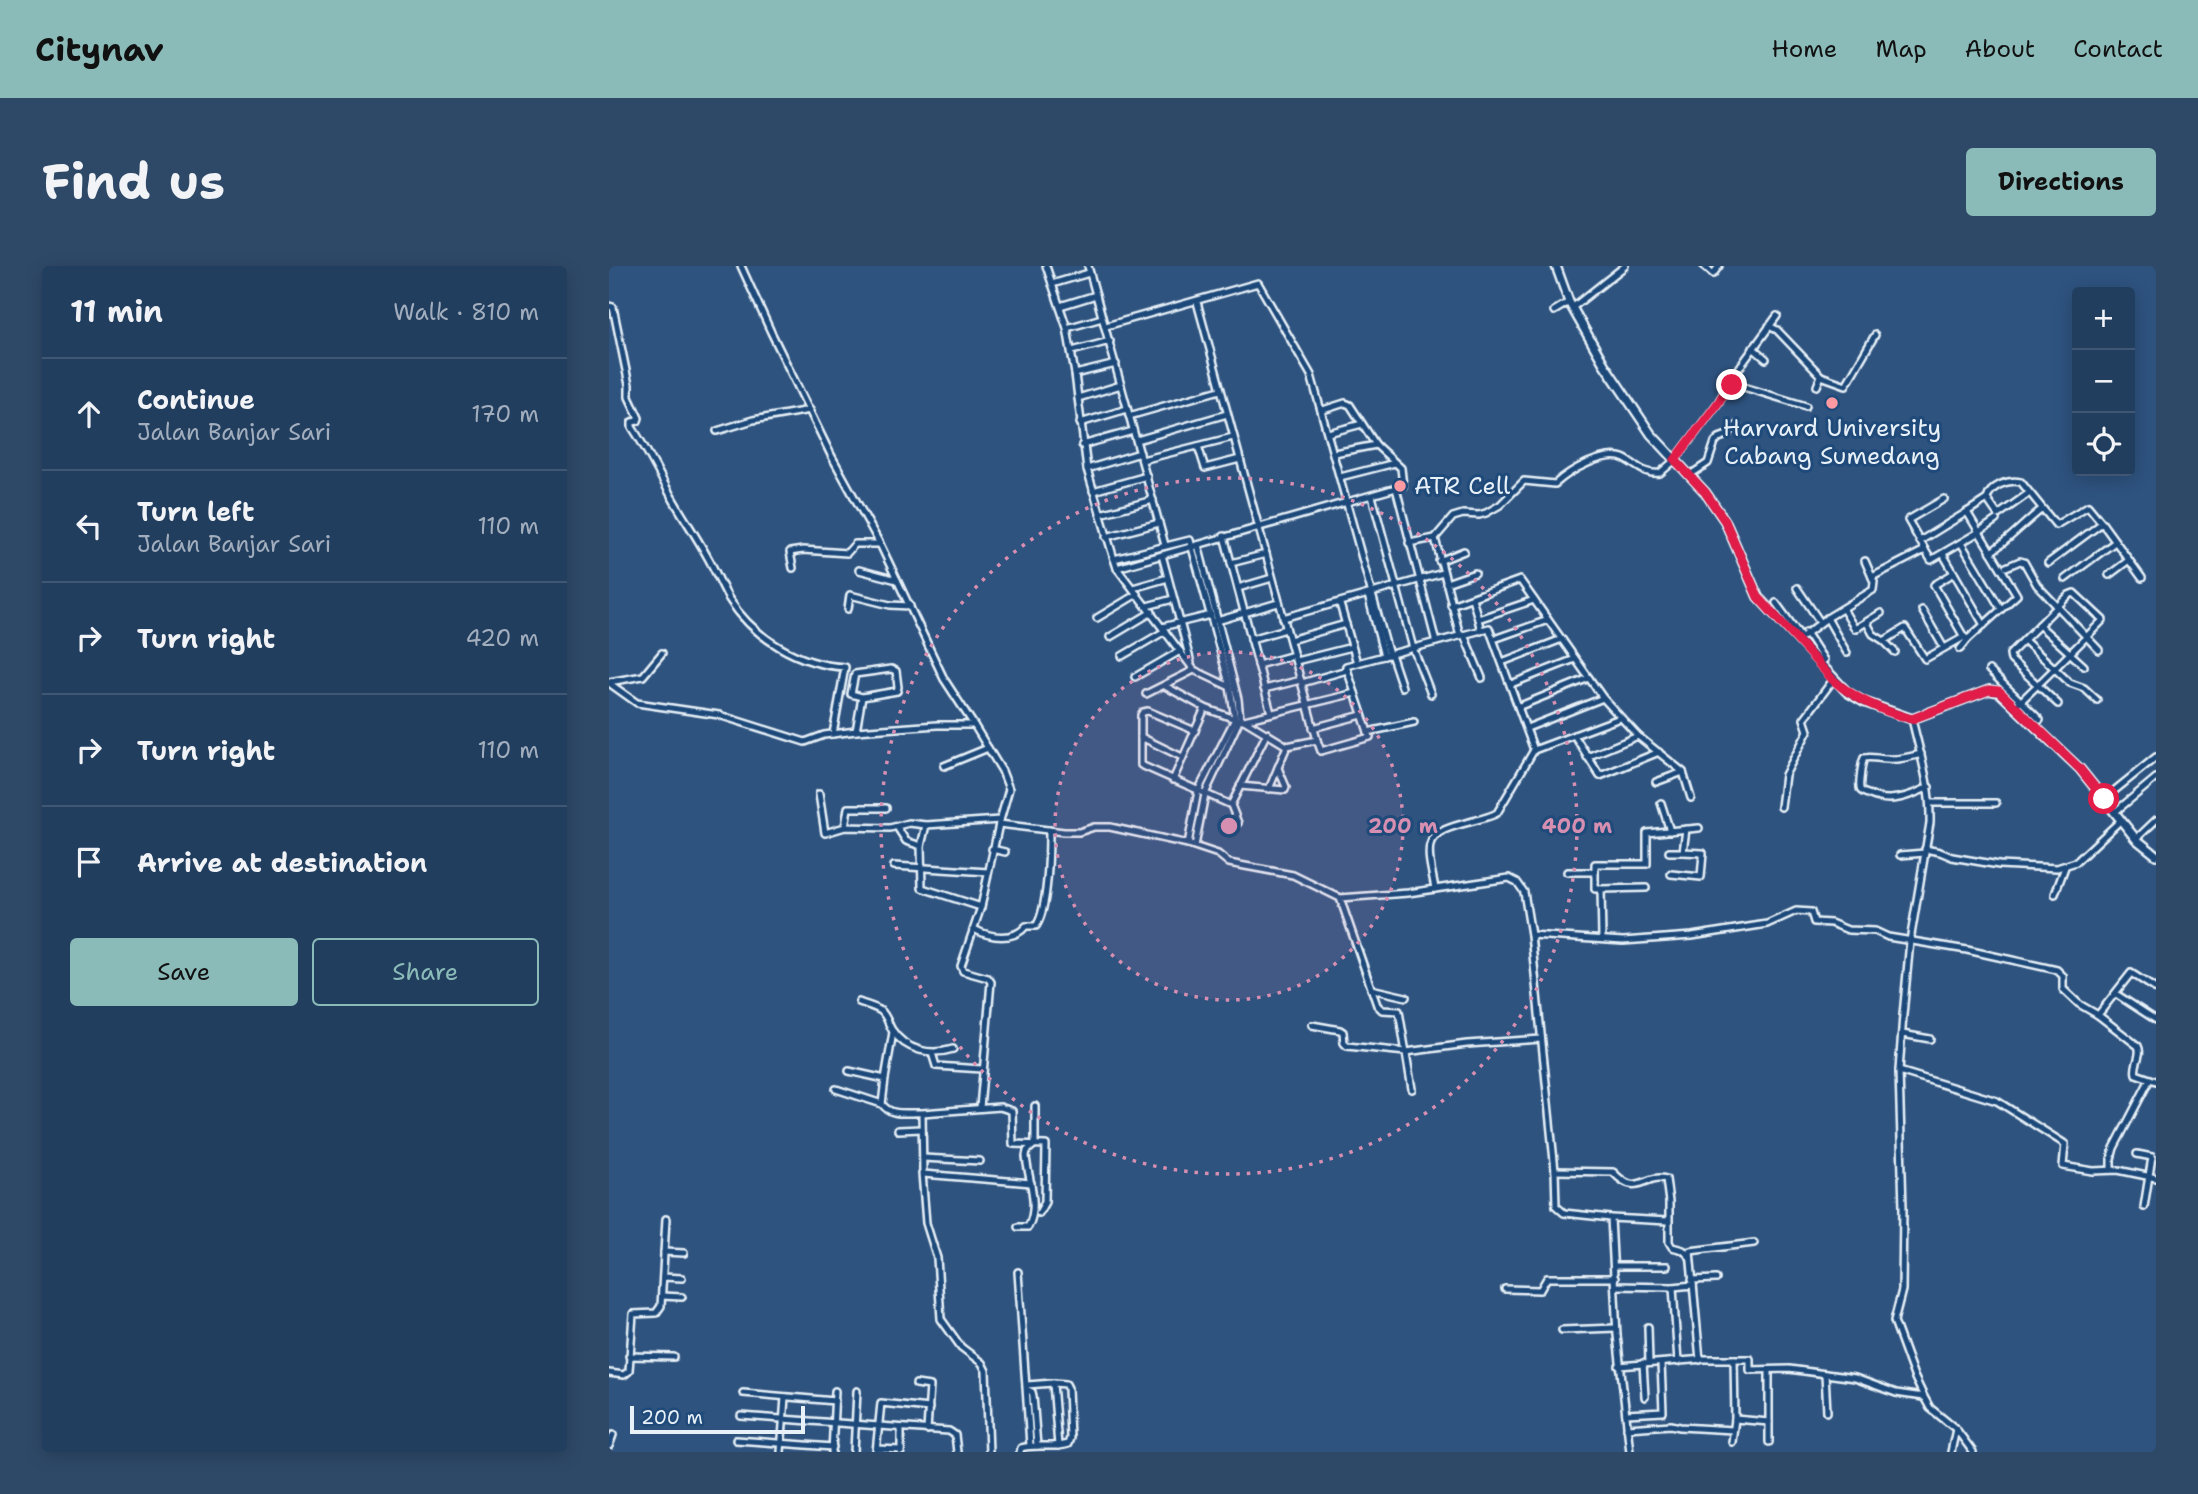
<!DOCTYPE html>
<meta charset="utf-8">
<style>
body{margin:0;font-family:"Shantell Sans",sans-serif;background:#2e4968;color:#f1f3f6}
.controls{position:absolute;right:21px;top:21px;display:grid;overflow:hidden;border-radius:7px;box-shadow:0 4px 18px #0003}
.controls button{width:63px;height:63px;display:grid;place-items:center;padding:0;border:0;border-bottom:2px solid #3f5774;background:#223e5f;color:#f1f3f6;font:35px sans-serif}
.scale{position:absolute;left:21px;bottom:18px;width:175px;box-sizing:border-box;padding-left:7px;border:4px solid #e8f1f8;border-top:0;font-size:19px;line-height:24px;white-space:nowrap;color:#e8f1f8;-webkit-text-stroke:5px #1f4a7a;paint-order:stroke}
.stop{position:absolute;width:21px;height:21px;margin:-16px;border:5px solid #e11d48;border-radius:50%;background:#fff}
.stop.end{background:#e11d48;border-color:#fff;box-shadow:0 2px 7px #0008}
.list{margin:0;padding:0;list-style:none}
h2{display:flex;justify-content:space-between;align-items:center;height:91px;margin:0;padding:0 28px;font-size:30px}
h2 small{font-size:23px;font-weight:400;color:#a2aebd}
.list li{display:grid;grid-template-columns:46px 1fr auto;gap:21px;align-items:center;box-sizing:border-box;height:112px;padding:0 28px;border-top:2px solid #3f5774}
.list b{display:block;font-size:26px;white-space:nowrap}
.list p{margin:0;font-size:23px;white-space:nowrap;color:#a2aebd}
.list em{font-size:23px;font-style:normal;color:#a2aebd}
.actions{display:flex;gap:14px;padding:21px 28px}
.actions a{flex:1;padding:16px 0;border:2px solid #8bbbb9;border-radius:7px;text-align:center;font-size:24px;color:#8bbbb9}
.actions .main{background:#8bbbb9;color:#111}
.icon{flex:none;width:38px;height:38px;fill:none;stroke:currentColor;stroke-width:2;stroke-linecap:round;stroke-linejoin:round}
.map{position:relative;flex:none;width:1547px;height:1186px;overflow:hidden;border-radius:7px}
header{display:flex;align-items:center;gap:42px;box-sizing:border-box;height:98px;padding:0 35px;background:#8bbbb9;color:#111}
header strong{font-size:33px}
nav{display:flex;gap:38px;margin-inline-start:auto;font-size:24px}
.intro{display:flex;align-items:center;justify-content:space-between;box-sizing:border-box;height:168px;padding:0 42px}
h1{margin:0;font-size:49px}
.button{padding:18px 32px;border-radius:7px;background:#8bbbb9;color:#111;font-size:24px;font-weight:700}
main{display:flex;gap:42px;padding:0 42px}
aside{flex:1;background:#223e5f;border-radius:7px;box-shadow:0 4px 18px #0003}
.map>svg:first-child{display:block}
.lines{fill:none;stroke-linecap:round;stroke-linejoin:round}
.street-casing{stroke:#e8f1f8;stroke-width:10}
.secondary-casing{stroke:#e8f1f8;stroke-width:12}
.street{stroke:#1f4a7a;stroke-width:5}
.secondary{stroke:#1f4a7a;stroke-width:7}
.route{stroke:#e11d48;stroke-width:9}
.ring{fill:none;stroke:#d78fb1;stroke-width:3.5;stroke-dasharray:3.5 7}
.poi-dot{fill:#ff9aa2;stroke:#1f4a7a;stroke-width:2.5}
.labels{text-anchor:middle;stroke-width:6;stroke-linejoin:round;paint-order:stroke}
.poi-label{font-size:24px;fill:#e8f1f8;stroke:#1f4a7a}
.centre{fill:#d78fb1;stroke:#1f4a7a;stroke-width:3.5}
.ring-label{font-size:21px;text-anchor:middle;font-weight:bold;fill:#d78fb1;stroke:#1f4a7a;stroke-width:6;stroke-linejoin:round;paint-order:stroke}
</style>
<header>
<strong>Citynav</strong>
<nav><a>Home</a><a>Map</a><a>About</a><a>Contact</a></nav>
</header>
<div class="intro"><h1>Find us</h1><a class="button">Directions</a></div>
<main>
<aside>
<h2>11 min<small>Walk · 810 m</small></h2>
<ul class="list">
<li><svg class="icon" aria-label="ahead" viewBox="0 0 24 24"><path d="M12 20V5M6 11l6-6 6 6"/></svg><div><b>Continue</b><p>Jalan Banjar Sari</p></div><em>170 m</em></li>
<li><svg class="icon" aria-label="left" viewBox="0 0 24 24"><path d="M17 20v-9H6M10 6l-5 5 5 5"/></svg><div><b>Turn left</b><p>Jalan Banjar Sari</p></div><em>110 m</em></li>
<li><svg class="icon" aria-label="right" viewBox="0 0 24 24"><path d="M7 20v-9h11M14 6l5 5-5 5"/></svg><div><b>Turn right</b></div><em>420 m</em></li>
<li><svg class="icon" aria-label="right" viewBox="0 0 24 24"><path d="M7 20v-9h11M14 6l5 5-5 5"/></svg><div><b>Turn right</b></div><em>110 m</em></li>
<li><svg class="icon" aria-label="arrive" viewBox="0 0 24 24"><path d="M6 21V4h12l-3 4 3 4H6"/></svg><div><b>Arrive at destination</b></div></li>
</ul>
<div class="actions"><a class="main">Save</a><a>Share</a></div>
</aside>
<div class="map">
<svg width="1547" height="1186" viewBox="0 0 1547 1186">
<rect width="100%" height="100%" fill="#2e537f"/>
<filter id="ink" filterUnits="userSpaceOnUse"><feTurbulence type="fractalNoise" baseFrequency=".0143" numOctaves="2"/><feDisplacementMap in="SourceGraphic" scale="14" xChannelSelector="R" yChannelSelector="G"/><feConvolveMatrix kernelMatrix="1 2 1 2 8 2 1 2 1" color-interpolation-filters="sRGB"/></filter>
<g filter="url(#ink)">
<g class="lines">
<defs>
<g id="street">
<path d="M132,0L162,66L222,189L271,278L335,413L365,459"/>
<path d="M437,0L458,62L466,108L478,203L505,293L581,274L621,421L626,453L635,454L678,480L708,474L712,485L761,471L759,466L805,456"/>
<path d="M479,0L556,279"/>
<path d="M1095,0L1104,8L1110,0"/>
<path d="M443,18L480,7"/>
<path d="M588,36L708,474"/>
<path d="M0,40L4,41L20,119V131L30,152L29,155L23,156V161C37,182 48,204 60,226C72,248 86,268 98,290C106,304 112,319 120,333C145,372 190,399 236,401L224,468"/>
<path d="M451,40L487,29"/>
<path d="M963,42L1016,0"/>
<path d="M945,45L960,36"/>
<path d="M497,60L649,17L702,109L780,389"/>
<path d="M1160,60L1168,64L1212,110L1208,120"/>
<path d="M458,62L493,52"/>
<path d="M1144,82L1157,93"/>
<path d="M463,85L501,75"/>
<path d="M466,108L507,98"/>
<path d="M1212,110L1237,119L1266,69"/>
<path d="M1121,122L1125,118L1197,140"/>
<path d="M469,132L512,119"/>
<path d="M520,150L611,124"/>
<path d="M471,157L518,143"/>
<path d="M108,165L144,154L201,144"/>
<path d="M719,167L753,158"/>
<path d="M528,174L618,148"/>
<path d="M473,179L524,165"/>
<path d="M589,180L596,202L631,193"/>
<path d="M725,187L767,179"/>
<path d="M533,194L624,171"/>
<path d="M478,203L531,187"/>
<path d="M1081,209L1099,197L1106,176L1110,172L1118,169L1128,159"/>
<path d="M731,211L786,197"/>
<path d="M787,222L827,376"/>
<path d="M484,225L538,210"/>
<path d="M1420,227L1389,249L1378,233C1381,220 1399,213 1412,216L1447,259L1479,240L1493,257L1439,297"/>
<path d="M763,230L804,382L822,428"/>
<path d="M1358,246L1378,233"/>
<path d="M491,248L544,234"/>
<path d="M1493,257L1533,312"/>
<path d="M615,270L662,447"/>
<path d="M497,271L550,257"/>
<path d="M800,277L826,272"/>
<path d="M1352,277L1392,343"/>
<path d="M1316,284L1299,254L1335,233"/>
<path d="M1382,286C1401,273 1415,257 1433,243"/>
<path d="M1334,288L1375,359"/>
<path d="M553,289L582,397"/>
<path d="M505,293L508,302L585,404L621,421"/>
<path d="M830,295L855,285"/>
<path d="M1256,295L1263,311"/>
<path d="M622,297L657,288"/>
<path d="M1397,301L1411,295L1415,296L1428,319L1490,384"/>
<path d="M184,302L181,286L194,284L238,287L246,278H271"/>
<path d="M508,302L794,220L792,202L767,179L741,139L736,137L714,144"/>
<path d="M250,304L288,314"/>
<path d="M1345,307L1325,319L1355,371"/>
<path d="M1500,309L1520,294"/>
<path d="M1456,313L1506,276"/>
<path d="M837,317L866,307"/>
<path d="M524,322L559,312"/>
<path d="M629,322L663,312"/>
<path d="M1188,322L1211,356"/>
<path d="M759,329L775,390"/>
<path d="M863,332L869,353"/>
<path d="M1167,337L1192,371"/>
<path d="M731,338L748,397"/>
<path d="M842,339L911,314L994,432L1029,470L1074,506L1082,532"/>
<path d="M538,340L564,333"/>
<path d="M239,343L241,329L281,339L301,340"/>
<path d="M1234,343L1246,363L1272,347"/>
<path d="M1313,344L1335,382"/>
<path d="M488,352L528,328"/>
<path d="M674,352L834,307"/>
<path d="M1218,352L1238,387"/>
<path d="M608,355L669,337"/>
<path d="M1258,357L1264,368L1275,375L1296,362L1316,393L1355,371L1359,373L1408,329L1358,246L1311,275"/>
<path d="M1430,359L1475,400"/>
<path d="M553,361L602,349"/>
<path d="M872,365L869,353L925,334"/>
<path d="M1197,366L1215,394"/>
<path d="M855,369L873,412"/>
<path d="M851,370L826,272L844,251L854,248L870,249L877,247L891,239L915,215L946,218C960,205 997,183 1016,193C1029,200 1036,209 1051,207L1066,194L1109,137L1123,112L1168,50"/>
<path d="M501,371L543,346"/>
<path d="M642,373L677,363"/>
<path d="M885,373L939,354"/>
<path d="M681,374L737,358"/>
<path d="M1189,374L1218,352L1264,324L1265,316L1263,311L1316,284L1322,294L1370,266L1387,254"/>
<path d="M1415,374L1461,417L1475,422L1488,434"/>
<path d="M1275,375L1286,386"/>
<path d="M1351,383L1359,373"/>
<path d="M782,388L793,421"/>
<path d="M513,390L556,365"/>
<path d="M687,395L743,381"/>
<path d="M893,396L953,373"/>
<path d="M649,399L685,389"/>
<path d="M1380,404L1431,454"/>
<path d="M526,411L571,385"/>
<path d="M0,416L34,410L53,387"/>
<path d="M0,417L28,437L110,449L196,476L215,469L247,465L328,459H365L393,505L400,523L390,558L455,566H470L485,561H501L579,578L609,588L620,597L684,609L731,632L799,627L900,612L908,616L915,626L922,669L946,905L947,940L955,947L1002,952L1008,1069L1021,1186"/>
<path d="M693,417L738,404"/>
<path d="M902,418L966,393"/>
<path d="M556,420L596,442L626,453L589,525L579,578"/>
<path d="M655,423L692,414"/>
<path d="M537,428L585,404"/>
<path d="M911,440L980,412"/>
<path d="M1406,441C1435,413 1464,385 1492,356L1494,354L1465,327L1460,329L1401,388L1402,394L1449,438"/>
<path d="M1303,453C1311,488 1322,520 1321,557L1301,675L1294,749L1290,805L1294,942L1293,1024L1285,1055L1305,1110L1315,1131L1321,1142L1347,1163L1364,1186"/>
<path d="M635,454L746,427"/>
<path d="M704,462L753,449"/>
<path d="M918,462L994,432"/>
<path d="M247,465L253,431L288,425L289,421L287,405L282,403L246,408L242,428L253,431"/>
<path d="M586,465L539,445L534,446L532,449V499L622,539"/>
<path d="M759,466L737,400L880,362L925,484"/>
<path d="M965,469L991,510L1050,486"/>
<path d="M532,471L573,491"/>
<path d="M1312,488C1301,491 1290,494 1278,493C1269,493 1263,490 1255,492C1252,499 1252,506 1251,514C1250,526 1251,525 1261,529C1281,538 1301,530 1320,521"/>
<path d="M978,491L1029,470"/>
<path d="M335,500L379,482"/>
<path d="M564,514L596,442"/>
<path d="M1047,516L1074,506"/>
<path d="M631,520L676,524L677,521L669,502"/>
<path d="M660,523L678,480"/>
<path d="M210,528L216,567L236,561L281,562L300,557L317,559"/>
<path d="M1495,533L1547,491"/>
<path d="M1052,537L1061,565"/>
<path d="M1321,537H1387"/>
<path d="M1172,541L1176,509L1199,465L1195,453L1224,414"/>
<path d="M1506,546L1547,512"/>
<path d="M629,557L622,539L658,467"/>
<path d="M236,561L239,542H277"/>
<path d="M288,561L297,575L312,580"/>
<path d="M1527,573L1547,554"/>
<path d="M586,580L596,528L631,453L629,433L589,279"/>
<path d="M383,583L396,586"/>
<path d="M1316,583L1331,586L1343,591L1390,599L1448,602L1467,596L1512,554"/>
<path d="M1060,586H1074"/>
<path d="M1291,589L1316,587"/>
<path d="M285,600L379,606"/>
<path d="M958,606H986"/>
<path d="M1062,608L1092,611L1094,587L1074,586L1077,563"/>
<path d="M826,623C824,609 818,592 821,579C825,558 871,557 888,547L925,484L1011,452"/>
<path d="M992,623H986V598H1038V567L1090,562"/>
<path d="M1446,628L1456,601"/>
<path d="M731,632L768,739L773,744L790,745L803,823"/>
<path d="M372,641L313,622L312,580L317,559L391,554"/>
<path d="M365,663C381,672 405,675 417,660H427C439,643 440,586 440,564"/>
<path d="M922,669L1014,675L1083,670L1158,658L1187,645L1202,646L1205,656L1222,657L1239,664L1266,665L1279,671L1358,684L1448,704L1454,710V723L1470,738L1489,749"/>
<path d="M993,672L992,623L1037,622"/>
<path d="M762,723L797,731"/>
<path d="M1547,723L1522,707L1489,749L1529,780C1534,789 1524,798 1527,808L1547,815"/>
<path d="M1507,728L1547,754"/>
<path d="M250,736C257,739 266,741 272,745C278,750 279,758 283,764C297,785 322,790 344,783"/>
<path d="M703,759L731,764L734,766L735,777L738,780L797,786L858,778L932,773"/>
<path d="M1293,768L1321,773"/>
<path d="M323,787L327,800L373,803"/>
<path d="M240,805L276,813L273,838C282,851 299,846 313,847L314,908L422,917"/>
<path d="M1290,805L1388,835L1456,878L1454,900L1484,905L1509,904L1547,912"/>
<path d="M276,813L284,766"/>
<path d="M227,823L273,838"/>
<path d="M371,842L382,716L379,712L354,705L352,700L372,641L390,558"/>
<path d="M313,847L391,841L403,845L404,878L437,879L436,936L430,947"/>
<path d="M289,864L313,863"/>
<path d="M1528,888L1543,891L1535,941"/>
<path d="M314,892L371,895"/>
<path d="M1502,904V893L1505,882L1541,813"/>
<path d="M946,905L1004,906C1029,933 1035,907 1057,913L1060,936V976L1063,981L1074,984L1081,991"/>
<path d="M313,907L317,957L328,992L332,1053L352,1081L373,1097L377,1105L380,1186"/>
<path d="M1002,952L1059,955"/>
<path d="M409,961H419C431,940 419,913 417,890L418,885L426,878V840"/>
<path d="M55,986L75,987"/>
<path d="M1006,1000H1058"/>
<path d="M409,1006L421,1179"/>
<path d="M54,1011L73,1012"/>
<path d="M1083,1014L1107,1013"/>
<path d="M1006,1020L1064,1021L1084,1019"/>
<path d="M1064,1021L1069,1096"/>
<path d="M896,1023L931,1024L938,1012H1006"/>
<path d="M53,1030L73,1031"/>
<path d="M1039,1061L1040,1097"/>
<path d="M953,1064L1007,1062"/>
<path d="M20,1090L65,1091"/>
<path d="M1091,1094L1081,985L1145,977"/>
<path d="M1034,1097L1036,1131"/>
<path d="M1010,1100L1095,1093H1141V1104L1180,1103L1246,1112L1287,1127L1314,1131"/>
<path d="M1160,1105V1176"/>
<path d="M0,1107L15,1109L20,1105L24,1048L47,1047L52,1040L57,953"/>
<path d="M1216,1108L1218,1146"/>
<path d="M307,1118L321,1120L318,1164"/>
<path d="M418,1119L444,1117L449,1180"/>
<path d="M419,1124L423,1126L424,1130L428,1180"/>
<path d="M134,1127L226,1135"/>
<path d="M1017,1148L1054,1146L1052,1097"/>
<path d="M132,1150L340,1165L346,1169L348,1186"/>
<path d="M1126,1153L1160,1156"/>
<path d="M1018,1162L1062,1159L1071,1161L1124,1164"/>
<path d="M127,1174L224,1181"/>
<path d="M1123,1176L1126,1153L1125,1093"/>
<path d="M0,1180L4,1169"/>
<path d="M268,1183L292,1184"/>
<path d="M172,1186L176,1131"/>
<path d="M223,1186L226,1125"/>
<path d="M245,1186L248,1125"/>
<path d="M267,1186L272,1137L320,1142"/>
<path d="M292,1186V1162"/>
<path d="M411,1186L412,1182C428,1177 443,1183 459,1178L461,1172L459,1122L457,1118L444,1117"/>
<path d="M1342,1186L1347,1163"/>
</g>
<path id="secondary" d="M947,0L960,36L995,98L1042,168L1096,226L1116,255L1149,331L1238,426L1255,436L1303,453L1380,424L1390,426L1471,503L1527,573L1547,589"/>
</defs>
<use href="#street" class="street-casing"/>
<use href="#secondary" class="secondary-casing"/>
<use href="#street" class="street"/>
<use href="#secondary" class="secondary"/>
</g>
</g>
<g class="lines" filter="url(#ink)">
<path class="route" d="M1123,119L1121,123L1118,122L1109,137L1066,194L1096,226L1116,255L1149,331L1224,414C1247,434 1273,445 1303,453L1380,424L1390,425L1471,503L1495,533"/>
</g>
<circle cx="620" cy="560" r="174" fill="#d78fb1" fill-opacity=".12"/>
<g class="ring">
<circle cx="620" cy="560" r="174"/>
<circle cx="620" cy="560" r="348"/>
</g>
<g class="poi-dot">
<circle cx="1223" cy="137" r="7"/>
<circle cx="791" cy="220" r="7"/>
</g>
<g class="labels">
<g class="poi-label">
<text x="1223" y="170">Harvard University<tspan x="1223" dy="28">Cabang Sumedang</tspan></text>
<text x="805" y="228" text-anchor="start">ATR Cell</text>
</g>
</g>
<circle cx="620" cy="560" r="10" class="centre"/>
<g class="ring-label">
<text x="794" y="567">200 m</text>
<text x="968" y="567">400 m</text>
</g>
</svg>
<div class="controls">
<button>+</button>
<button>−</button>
<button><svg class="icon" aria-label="locate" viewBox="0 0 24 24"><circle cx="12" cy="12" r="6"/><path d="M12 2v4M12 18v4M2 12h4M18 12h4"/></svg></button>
</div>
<div class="scale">200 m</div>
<div class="stop" style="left:1495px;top:533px"></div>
<div class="stop end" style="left:1123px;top:119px"></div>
</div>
</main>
